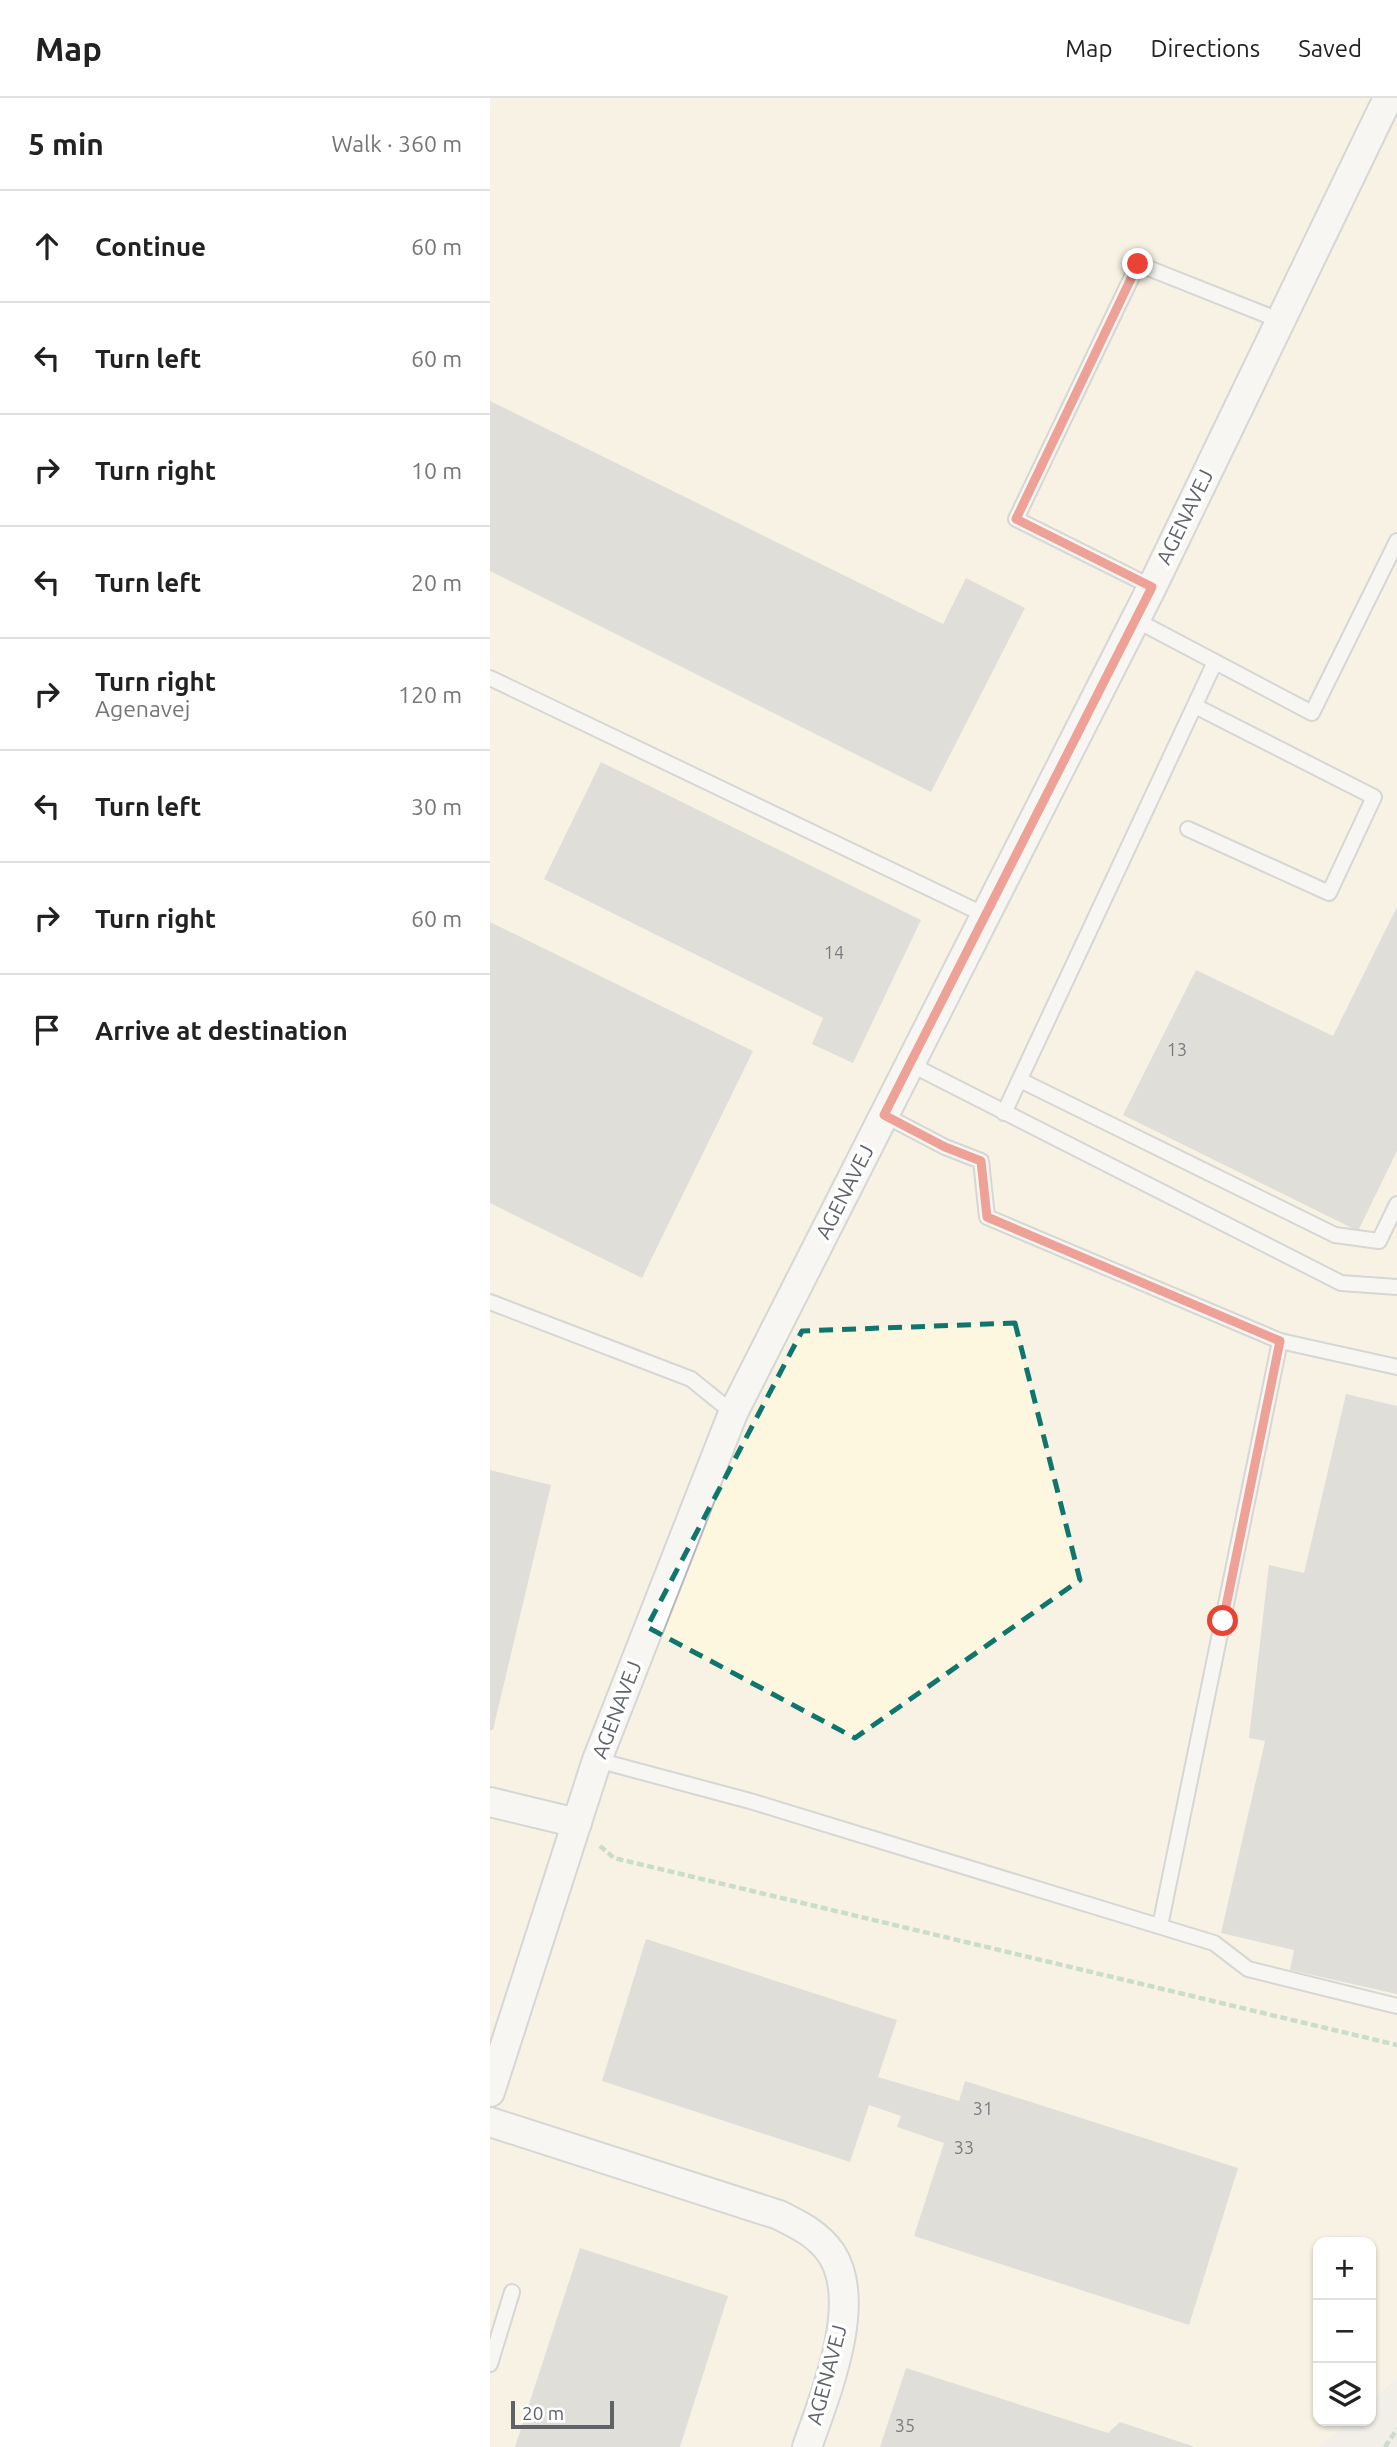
<!DOCTYPE html>
<meta charset="utf-8">
<style>
body{margin:0;font-family:Ubuntu,sans-serif;background:#f2f2f2;color:#222}
.controls{position:absolute;right:21px;bottom:21px;display:grid;overflow:hidden;border-radius:14px;box-shadow:0 2px 5px #0004}
.controls button{width:63px;height:63px;display:grid;place-items:center;padding:0;border:0;border-bottom:2px solid #e0e0e0;background:#fff;color:#222;font:35px sans-serif}
.scale{position:absolute;left:21px;bottom:18px;width:103px;box-sizing:border-box;padding-left:7px;border:4px solid #5f6368;border-top:0;font-size:19px;line-height:24px;white-space:nowrap;color:#5f6368;-webkit-text-stroke:5px #fff;paint-order:stroke}
.stop{position:absolute;width:21px;height:21px;margin:-16px;border:5px solid #ea4335;border-radius:50%;background:#fff}
.stop.end{background:#ea4335;border-color:#fff;box-shadow:0 2px 7px #0008}
.list{margin:0;padding:0;list-style:none}
h2{display:flex;justify-content:space-between;align-items:center;height:91px;margin:0;padding:0 28px;font-size:30px}
h2 small{font-size:23px;font-weight:400;color:#767676}
.list li{display:grid;grid-template-columns:46px 1fr auto;gap:21px;align-items:center;box-sizing:border-box;height:112px;padding:0 28px;border-top:2px solid #e0e0e0}
.list b{display:block;font-size:26px;white-space:nowrap}
.list p{margin:0;font-size:23px;white-space:nowrap;color:#767676}
.list em{font-size:23px;font-style:normal;color:#767676}
.icon{flex:none;width:38px;height:38px;fill:none;stroke:currentColor;stroke-width:2;stroke-linecap:round;stroke-linejoin:round}
.map{position:relative;flex:none;width:907px;height:2349px;overflow:hidden}
header{display:flex;align-items:center;gap:42px;box-sizing:border-box;height:98px;padding:0 35px;background:#fff;border-bottom:2px solid #e0e0e0}
header strong{font-size:33px}
nav{display:flex;gap:38px;margin-inline-start:auto;font-size:24px}
main{display:flex}
aside{flex:1;background:#fff}
.map>svg:first-child{display:block}
.commercial{fill:#fef7e0}
.building{fill:#cccac5}
.lines{fill:none;stroke-linecap:round;stroke-linejoin:round}
.service-casing{stroke:#b5b8bc;stroke-width:18}
.minor-casing{stroke:#b5b8bc;stroke-width:32}
.path{stroke:#9cc7a9;stroke-width:4.5;stroke-dasharray:7 3.5;stroke-linecap:butt}
.service{stroke:#fff;stroke-width:14}
.minor{stroke:#fff;stroke-width:28}
.route{stroke:#ea4335;stroke-width:9}
.marked{fill:none;stroke:#0f766e;stroke-width:5;stroke-dasharray:14 9;stroke-linejoin:round}
.labels{text-anchor:middle;stroke-width:7;stroke-linejoin:round;paint-order:stroke}
.number-label{font-size:18px;fill:#7a7d7f}
.street-label{font-size:21px;fill:#5f6368;stroke:#fff}
</style>
<header>
<strong>Map</strong>
<nav><a>Map</a><a>Directions</a><a>Saved</a></nav>
</header>
<main>
<aside>
<h2>5 min<small>Walk · 360 m</small></h2>
<ul class="list">
<li><svg class="icon" aria-label="ahead" viewBox="0 0 24 24"><path d="M12 20V5M6 11l6-6 6 6"/></svg><div><b>Continue</b></div><em>60 m</em></li>
<li><svg class="icon" aria-label="left" viewBox="0 0 24 24"><path d="M17 20v-9H6M10 6l-5 5 5 5"/></svg><div><b>Turn left</b></div><em>60 m</em></li>
<li><svg class="icon" aria-label="right" viewBox="0 0 24 24"><path d="M7 20v-9h11M14 6l5 5-5 5"/></svg><div><b>Turn right</b></div><em>10 m</em></li>
<li><svg class="icon" aria-label="left" viewBox="0 0 24 24"><path d="M17 20v-9H6M10 6l-5 5 5 5"/></svg><div><b>Turn left</b></div><em>20 m</em></li>
<li><svg class="icon" aria-label="right" viewBox="0 0 24 24"><path d="M7 20v-9h11M14 6l5 5-5 5"/></svg><div><b>Turn right</b><p>Agenavej</p></div><em>120 m</em></li>
<li><svg class="icon" aria-label="left" viewBox="0 0 24 24"><path d="M17 20v-9H6M10 6l-5 5 5 5"/></svg><div><b>Turn left</b></div><em>30 m</em></li>
<li><svg class="icon" aria-label="right" viewBox="0 0 24 24"><path d="M7 20v-9h11M14 6l5 5-5 5"/></svg><div><b>Turn right</b></div><em>60 m</em></li>
<li><svg class="icon" aria-label="arrive" viewBox="0 0 24 24"><path d="M6 21V4h12l-3 4 3 4H6"/></svg><div><b>Arrive at destination</b></div></li>
</ul>
</aside>
<div class="map">
<svg width="907" height="2349" viewBox="0 0 907 2349">
<rect width="100%" height="100%" fill="#f1efe8"/>
<path class="commercial" d="M0,0H907V2280L881,2304V2144H828V2323H859L829,2349H0Z"/>
<g class="building">
<path d="M0,303L453,526L476,480L535,510L441,694L0,473Z"/>
<path d="M111,664L431,822L363,965L322,946L333,920L54,781Z"/>
<path d="M907,809V1053L868,1133L633,1017L706,872L843,938Z"/>
<path d="M0,824L263,953L152,1180L0,1105Z"/>
<path d="M856,1296L907,1308V1896L800,1872L804,1852L731,1835L775,1643L759,1640L779,1467L814,1475Z"/>
<path d="M0,1372L61,1387L3,1632H0Z"/>
<path d="M156,1841L407,1922L388,1979L469,2003L475,1983L748,2070L699,2227L424,2138L454,2045L407,2029L411,2018L379,2007L360,2064L112,1983Z"/>
<path d="M90,2150L238,2198L190,2349H25Z"/>
<path d="M416,2270L618,2335L630,2324L705,2349H390Z"/>
</g>
<g class="lines">
<defs>
<g id="service">
<path d="M662,489L526,421L648,166L789,222"/>
<path d="M644,521L822,615L907,443"/>
<path d="M0,580L495,817"/>
<path d="M698,731L839,795L884,699L705,608"/>
<path d="M420,966L851,1185L907,1189"/>
<path d="M530,982L845,1137L889,1143L907,1106"/>
<path d="M514,1015L725,564"/>
<path d="M394,1017L455,1049L491,1063L497,1119L790,1243L670,1828"/>
<path d="M0,1204L201,1281L243,1315"/>
<path d="M790,1243L907,1269"/>
<path d="M107,1662L260,1703L724,1845L758,1871L907,1908"/>
<path d="M0,2266L22,2194"/>
</g>
<g id="minor">
<path d="M0,1704L87,1725"/>
<path d="M0,1994L107,1662L243,1315L662,489L898,0"/>
<path d="M0,2024L289,2117C309,2127 328,2136 341,2155C374,2204 335,2298 317,2349"/>
</g>
</defs>
<use href="#service" class="service-casing"/>
<use href="#minor" class="minor-casing"/>
<g class="path">
<path d="M110,1748L124,1760L907,1947"/>
<path d="M895,2349L907,2331"/>
</g>
<use href="#service" class="service"/>
<use href="#minor" class="minor"/>
</g>
<g class="lines">
<path class="route" d="M648,166L526,421L662,489L394,1017L455,1049L491,1063L497,1119L790,1243L733,1523"/>
</g>
<path d="M0 0H907V2349H0ZM525,1225L590,1482L365,1640L157,1529L312,1233Z" fill="#f1efe8" fill-opacity=".55" fill-rule="evenodd"/>
<path class="marked" d="M525,1225L590,1482L365,1640L157,1529L312,1233Z"/>
<g class="labels">
<g class="number-label">
<text x="344" y="861">14</text>
<text x="687" y="958">13</text>
<text x="493" y="2017">31</text>
<text x="474" y="2056">33</text>
<text x="415" y="2334">35</text>
</g>
<g class="street-label">
<text transform="translate(695 419) rotate(-64)" y="7">AGENAVEJ</text>
<text transform="translate(355 1094) rotate(-63)" y="7">AGENAVEJ</text>
<text transform="translate(127 1612) rotate(-69)" y="7">AGENAVEJ</text>
<text transform="translate(337 2277) rotate(-75)" y="7">AGENAVEJ</text>
</g>
</g>
</svg>
<div class="controls">
<button>+</button>
<button>−</button>
<button><svg class="icon" aria-label="layers" viewBox="0 0 24 24"><path d="M12 4l9 5-9 5-9-5zM3 14l9 5 9-5"/></svg></button>
</div>
<div class="scale">20 m</div>
<div class="stop" style="left:733px;top:1523px"></div>
<div class="stop end" style="left:648px;top:166px"></div>
</div>
</main>
